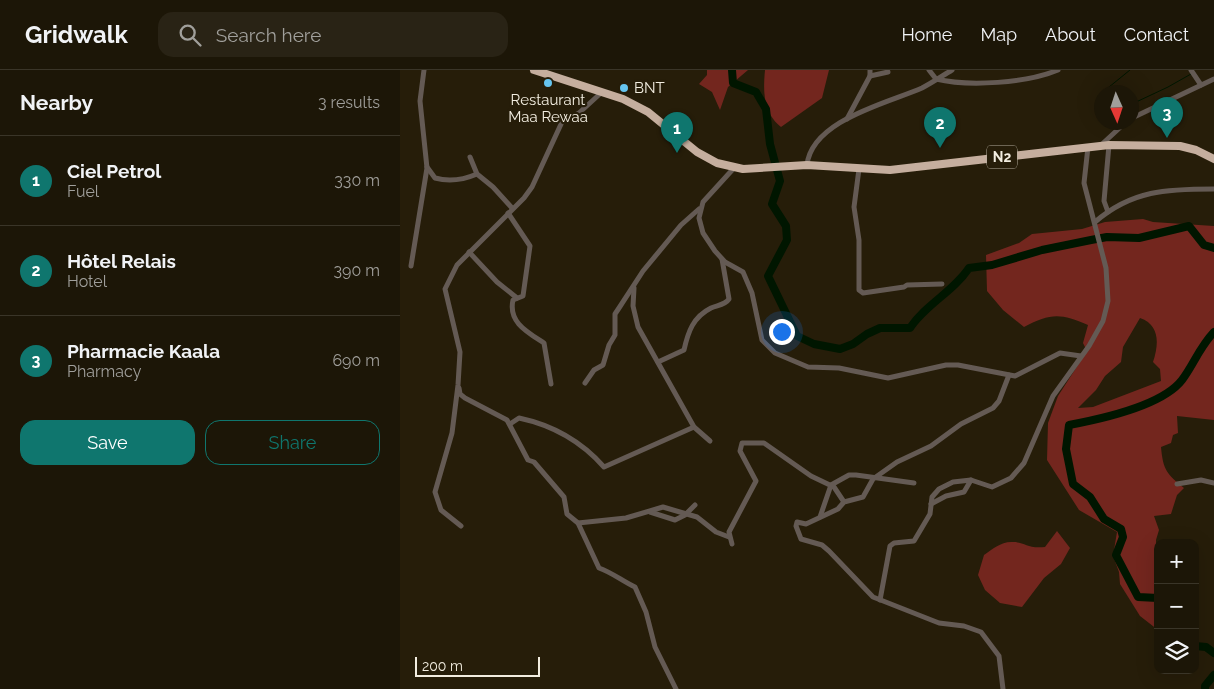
<!DOCTYPE html>
<meta charset="utf-8">
<style>
body{margin:0;font-family:Raleway,sans-serif;background:#292315;color:#f1f3f6}
.controls{position:absolute;right:15px;bottom:15px;display:grid;overflow:hidden;border-radius:10px;box-shadow:0 5px 20px #0002}
.controls button{width:45px;height:45px;display:grid;place-items:center;padding:0;border:0;border-bottom:1px solid #3a3528;background:#1c1607;color:#f1f3f6;font:25px sans-serif}
.compass{position:absolute;left:694px;top:15px;width:45px;height:45px;border-radius:50%;background:#1c1607;box-shadow:0 5px 20px #0002;rotate:177deg}
.scale{position:absolute;left:15px;bottom:12px;width:125px;box-sizing:border-box;padding-left:5px;border:2px solid #f2ede0;border-top:0;font-size:14px;line-height:18px;white-space:nowrap;color:#f2ede0;-webkit-text-stroke:4px #261d09;paint-order:stroke}
.you{position:absolute;left:381px;top:261px;width:18px;height:18px;margin:-12px;border:4px solid #fff;border-radius:50%;background:#1a73e8;box-shadow:0 0 0 8px #1a73e833}
.badge{display:grid;place-items:center;width:32px;height:32px;border-radius:50%;background:#0f766e;color:#fff;font-size:16px;font-weight:700}
.pin{position:absolute;translate:-50% -41px;filter:drop-shadow(0 1px 2px #0008)}
.pin::after{content:'';position:absolute;top:26px;width:18px;height:15px;background:inherit;clip-path:polygon(0 0,100% 0,50% 100%)}
.list{margin:0;padding:0;list-style:none}
h2{display:flex;justify-content:space-between;align-items:center;height:65px;margin:0;padding:0 20px;font-size:21px}
h2 small{font-size:16px;font-weight:400;color:#a09f9b}
.list li{display:grid;grid-template-columns:32px 1fr auto;gap:15px;align-items:center;box-sizing:border-box;height:90px;padding:0 20px;border-top:1px solid #3a3528}
.list b{display:block;font-size:19px;white-space:nowrap}
.list p{margin:0;font-size:16px;white-space:nowrap;color:#a09f9b}
.list em{font-size:16px;font-style:normal;color:#a09f9b}
.actions{display:flex;gap:10px;padding:15px 20px}
.actions a{flex:1;padding:11px 0;border:1px solid #0f766e;border-radius:15px;text-align:center;font-size:18px;color:#0f766e}
.actions .main{background:#0f766e;color:#fff}
.icon{flex:none;width:28px;height:28px;fill:none;stroke:currentColor;stroke-width:2;stroke-linecap:round;stroke-linejoin:round}
.map{position:relative;flex:none;width:814px;height:619px;overflow:hidden}
header{display:flex;align-items:center;gap:30px;box-sizing:border-box;height:70px;padding:0 25px;background:#1c1607;border-bottom:1px solid #3a3528}
header strong{font-size:24px}
nav{display:flex;gap:28px;margin-inline-start:auto;font-size:18px}
.search{width:350px;height:45px;background:#292315;display:flex;align-items:center;gap:12px;box-sizing:border-box;padding:0 18px;border-radius:15px;color:#a09f9b;font-size:19px}
main{display:flex}
aside{flex:1;background:#1c1607}
.map>svg:first-child{display:block}
.forest{fill:#73261e;fill-rule:evenodd}
.lines{fill:none;stroke-linecap:round;stroke-linejoin:round}
.stream{stroke:#001600;stroke-width:1}
.river{stroke:#001600;stroke-width:8}
.minor{stroke:#645a54;stroke-width:5}
.highway{stroke:#c5ae9e;stroke-width:8}
.poi-dot{fill:#66c4ef;stroke:#261d09;stroke-width:2}
.labels{text-anchor:middle;stroke-width:4.5;stroke-linejoin:round;paint-order:stroke}
.shield{fill:#261d09;stroke:#b5afa0;stroke-width:1}
.shield-label{font-size:14px;font-weight:bold;fill:#f2ede0}
.poi-label{font-size:15px;fill:#f2ede0;stroke:#261d09;text-anchor:start}
</style>
<header>
<strong>Gridwalk</strong>
<div class="search"><svg class="icon" aria-label="search" viewBox="0 0 24 24"><circle cx="10" cy="10" r="6"/><path d="M15 15l6 6"/></svg>Search here</div>
<nav><a>Home</a><a>Map</a><a>About</a><a>Contact</a></nav>
</header>
<main>
<aside>
<h2>Nearby<small>3 results</small></h2>
<ul class="list">
<li><span class="badge">1</span><div><b>Ciel Petrol</b><p>Fuel</p></div><em>330 m</em></li>
<li><span class="badge">2</span><div><b>Hôtel Relais</b><p>Hotel</p></div><em>390 m</em></li>
<li><span class="badge">3</span><div><b>Pharmacie Kaala</b><p>Pharmacy</p></div><em>690 m</em></li>
</ul>
<div class="actions"><a class="main">Save</a><a>Share</a></div>
</aside>
<div class="map">
<svg width="814" height="619" viewBox="0 0 814 619">
<rect width="100%" height="100%" fill="#261d09"/>
<g class="forest">
<path d="M307,0H348L328,17L320,40L312,22L299,14L307,5Z"/>
<path d="M365,0H429L422,28L381,57C363,43 363,21 365,0Z"/>
<path d="M743,149L753,152L814,156V350L777,346L778,363L773,365L771,373L761,377C763,400 767,404 784,418L777,425L771,444L754,446L759,460L756,470L758,560L740,546L720,514L719,502L713,486L717,462L679,440L647,390L648,353L658,326L687,281L683,273L688,255C661,243 650,243 624,257L603,240L587,221L586,185L619,173L632,164L682,159L705,152ZM740,248C760,255 759,274 753,292L760,299L761,311L693,337L678,338L696,320L705,306L721,292L723,277Z"/>
<path d="M657,461L670,478L661,494L644,508L622,537L600,533L585,520L578,505L584,485C592,479 602,471 613,472C626,472 627,479 645,477Z"/>
</g>
<g class="lines">
<g class="stream">
<path d="M698,26L730,0"/>
<path d="M734,33L768,17L791,4"/>
</g>
<g class="river">
<path d="M332,0L333,13L356,22L366,39L370,74L380,111L372,134L386,156L387,170L368,206L397,266L414,274L440,279L453,274L467,264L480,258H510C526,234 553,222 569,198L592,195L642,180L691,170L707,167L739,168L789,156L804,175L814,178"/>
<path d="M758,528L738,527L716,485L723,467L721,459L704,449L690,427L673,414L666,379L669,355C701,349 762,336 782,310C794,294 799,278 814,262"/>
<path d="M795,576L806,577L814,583"/>
<path d="M805,619V616L814,605"/>
</g>
<g class="minor">
<path d="M529,0L536,9C569,17 627,13 658,0"/>
<path d="M791,0L801,15"/>
<path d="M470,6L488,2"/>
<path d="M732,48L814,9"/>
<path d="M447,49L470,6V0"/>
<path d="M700,76L726,52"/>
<path d="M70,87L77,104L93,117L112,138"/>
<path d="M407,95C412,50 488,33 522,18C532,13 542,6 552,0"/>
<path d="M27,97L35,108C49,112 63,110 77,104"/>
<path d="M334,98L303,132L299,148L303,163L315,181L325,192L343,202L352,223L362,270L375,283L408,297L439,298L488,308L546,295H558L615,306L660,283L681,286"/>
<path d="M459,99L454,137L459,170V220L463,223L504,217L507,215L542,214"/>
<path d="M708,142L704,131L709,75"/>
<path d="M108,143L130,176L123,226L113,230C108,252 127,262 144,273L151,314"/>
<path d="M695,152C732,120 767,119 814,119"/>
<path d="M69,182L97,212L117,228"/>
<path d="M11,196L27,98L20,31L24,0"/>
<path d="M234,218L233,236L238,257L294,357L310,371"/>
<path d="M258,292L284,280C288,262 293,247 311,238C318,235 325,235 329,229L322,189"/>
<path d="M185,313L194,300L203,295L209,275L215,265V244L219,238L243,201L281,155L299,139"/>
<path d="M59,318L60,324L65,328L107,350L128,390L134,392L164,427L167,444L178,453L199,498C213,503 222,511 235,517L246,542L255,577L276,619"/>
<path d="M110,354L119,348C152,355 182,372 204,397L294,357"/>
<path d="M777,414L801,410L814,413"/>
<path d="M531,434L546,426L564,422L571,410"/>
<path d="M250,442L275,450L285,445L295,435"/>
<path d="M420,447L431,415L449,405H456L514,413"/>
<path d="M178,453L226,448L263,437L297,447L316,462L329,467"/>
<path d="M61,456L41,440L35,422L52,363L58,315L60,282L45,219L57,195L124,128L132,117L162,52L179,43L202,22"/>
<path d="M332,474L329,462L356,411L340,381L342,373H364L411,406L434,417L444,432"/>
<path d="M480,530L490,476L494,473L514,471L530,444L532,427L539,419L553,412L571,410L592,417L611,408L624,393L653,326L689,276L703,251L708,231L706,198L684,113L688,77"/>
<path d="M603,619L599,586L581,562L564,556L539,553L473,527L429,481L422,475L401,469L396,456L397,452L406,454L438,439L444,432L463,427L473,409L497,392L531,376L561,354L593,338L599,331L609,305"/>
</g>
<path class="highway" d="M134,0L223,29L248,42L297,82L317,93L343,99L407,95L490,100L709,75L780,76L796,80L814,89"/>
</g>
<g class="poi-dot">
<circle cx="148" cy="13" r="5"/>
<circle cx="224" cy="18" r="5"/>
</g>
<g class="labels">
<rect class="shield" x="587" y="75.5" width="30" height="23" rx="4"/>
<g class="shield-label">
<text x="602" y="92">N2</text>
</g>
<g class="poi-label">
<text x="234" y="23">BNT</text>
<text x="148" y="35" text-anchor="middle">Restaurant<tspan x="148" dy="17">Maa Rewaa</tspan></text>
</g>
</g>
</svg>
<div class="controls">
<button>+</button>
<button>−</button>
<button><svg class="icon" aria-label="layers" viewBox="0 0 24 24"><path d="M12 4l9 5-9 5-9-5zM3 14l9 5 9-5"/></svg></button>
</div>
<svg class="compass" viewBox="-18 -18 36 36"><path d="M0-13l5 13h-10z" fill="#e53935"/><path d="M0 13l5-13h-10z" fill="#a09f9b"/></svg>
<div class="scale">200 m</div>
<div class="you"></div>
<div class="pin badge" style="left:277px;top:83px">1</div>
<div class="pin badge" style="left:540px;top:78px">2</div>
<div class="pin badge" style="left:767px;top:68px">3</div>
</div>
</main>
